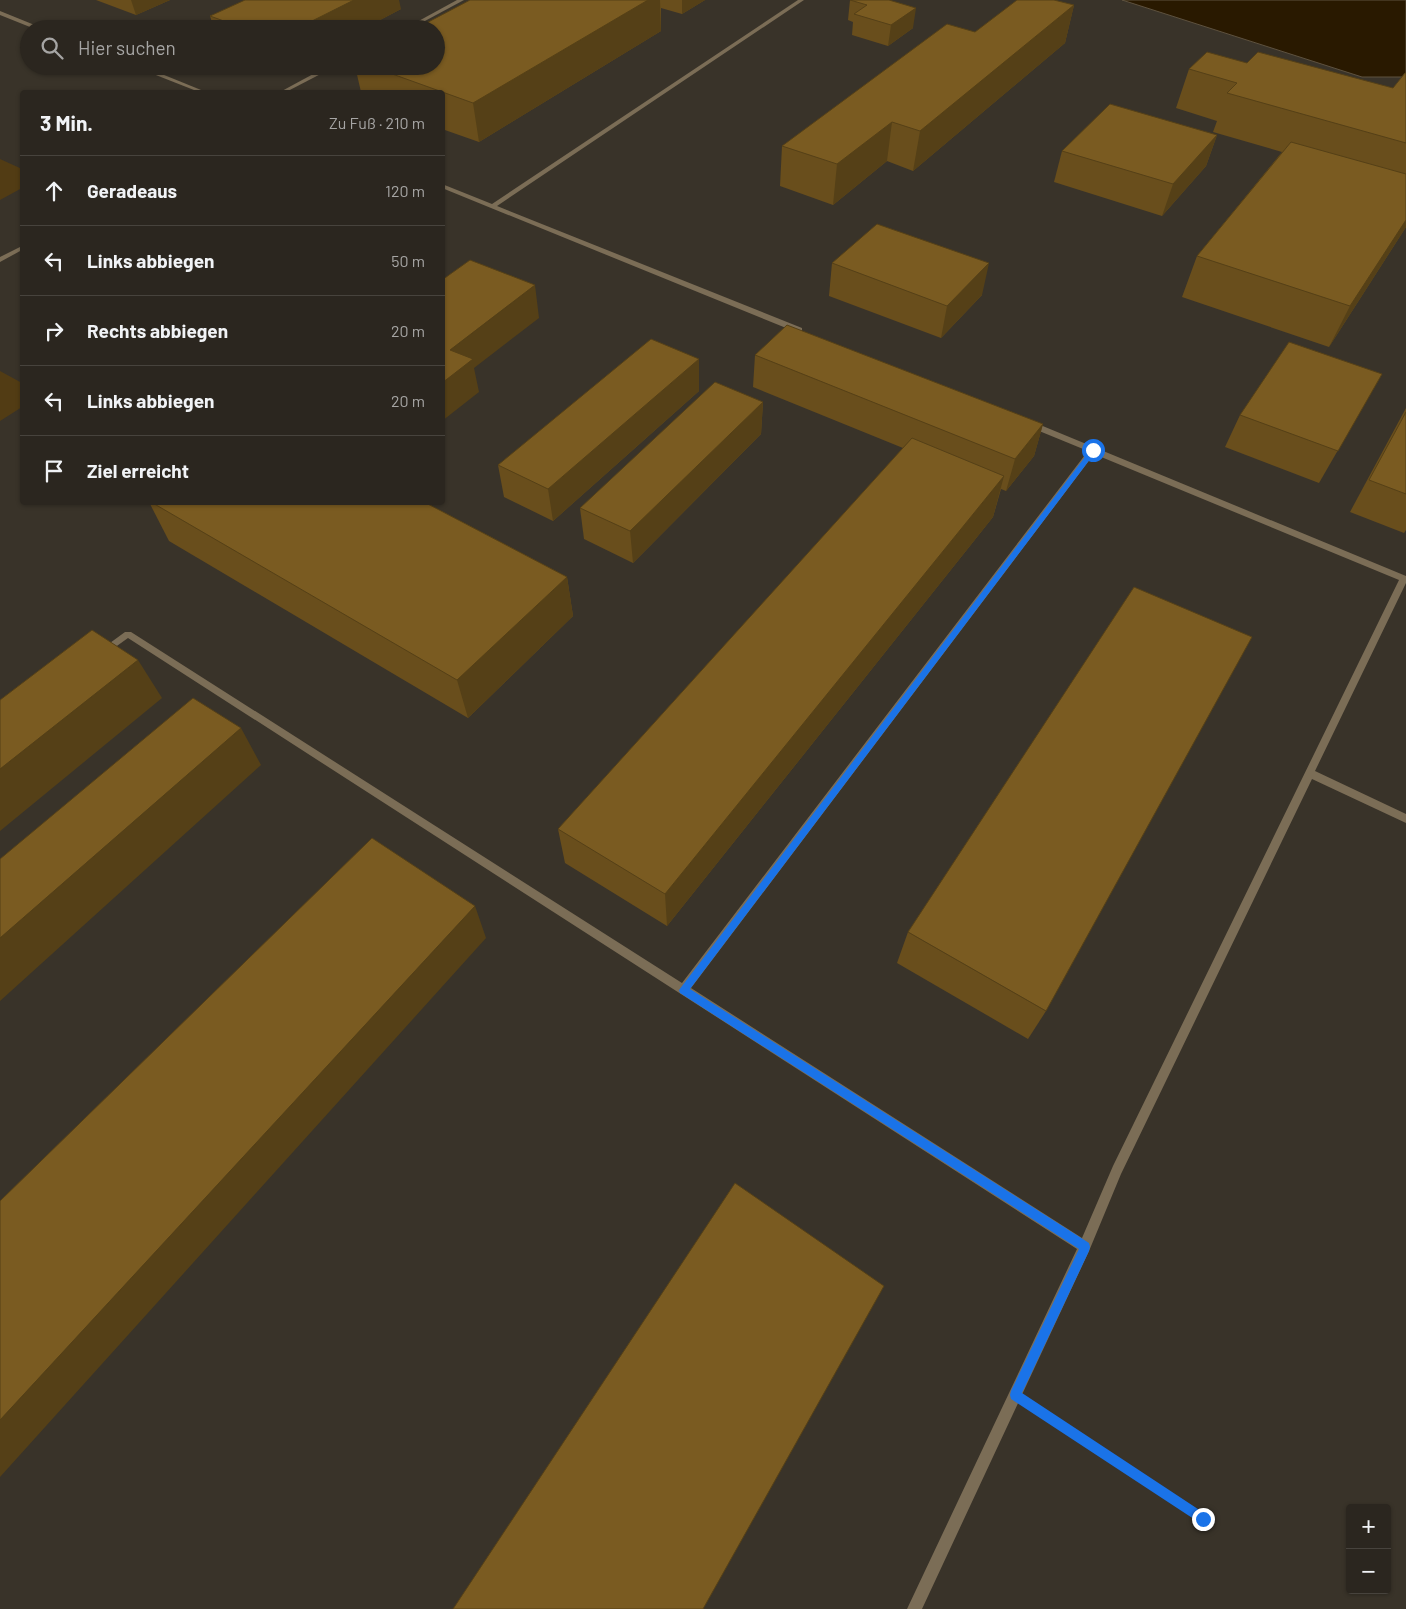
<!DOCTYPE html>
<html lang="de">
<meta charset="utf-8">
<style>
body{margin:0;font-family:Barlow,sans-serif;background:#332e28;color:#f1f3f6}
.controls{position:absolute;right:15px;bottom:15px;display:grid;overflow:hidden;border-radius:5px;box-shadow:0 1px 4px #0004}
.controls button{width:45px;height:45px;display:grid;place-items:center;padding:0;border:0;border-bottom:1px solid #47433d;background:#2b261f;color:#f1f3f6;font:25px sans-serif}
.stop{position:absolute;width:15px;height:15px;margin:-11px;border:4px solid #1a73e8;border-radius:50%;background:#fff}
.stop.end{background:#1a73e8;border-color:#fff;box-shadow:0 1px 5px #0008}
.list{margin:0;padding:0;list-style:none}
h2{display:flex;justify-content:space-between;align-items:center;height:65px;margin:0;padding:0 20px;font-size:21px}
h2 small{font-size:16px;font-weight:400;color:#a6a5a4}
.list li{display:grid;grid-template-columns:32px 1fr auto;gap:15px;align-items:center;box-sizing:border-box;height:70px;padding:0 20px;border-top:1px solid #47433d}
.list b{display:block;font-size:19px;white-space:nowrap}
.list em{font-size:16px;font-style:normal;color:#a6a5a4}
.icon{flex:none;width:28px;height:28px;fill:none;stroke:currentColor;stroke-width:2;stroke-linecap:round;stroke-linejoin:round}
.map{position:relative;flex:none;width:1406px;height:1609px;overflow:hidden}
.search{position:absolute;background:#2b261f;box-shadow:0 1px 4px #0004;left:20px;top:20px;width:425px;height:55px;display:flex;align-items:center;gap:12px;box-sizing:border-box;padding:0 18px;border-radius:28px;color:#a6a5a4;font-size:19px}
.panel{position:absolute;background:#2b261f;box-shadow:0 1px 4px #0004;left:20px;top:90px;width:425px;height:415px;border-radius:5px}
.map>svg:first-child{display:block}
.green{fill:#523c14}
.water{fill:#291900;stroke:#5e523f}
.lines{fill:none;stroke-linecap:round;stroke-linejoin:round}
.path{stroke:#8b867e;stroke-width:4.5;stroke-dasharray:5 3;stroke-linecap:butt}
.service{fill:#7b6d56;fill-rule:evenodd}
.wall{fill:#694e1c}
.shaded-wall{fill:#554017}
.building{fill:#7a5b21;stroke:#554017}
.route{fill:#1a73e8}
</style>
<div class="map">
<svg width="1406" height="1609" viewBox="0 0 1406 1609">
<rect width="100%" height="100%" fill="#393329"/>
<g class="green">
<path d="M0,159L22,169V188L0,200Z"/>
<path d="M0,371L22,383V407L0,421Z"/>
</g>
<path class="water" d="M1122,0H1406V77H1362Z"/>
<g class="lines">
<path class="path" d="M1043,1413L1203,1519"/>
<g class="service">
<path d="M457,0H464L410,29H404Z"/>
<path d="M798,0H804L497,206L802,328V332H796L442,188V184L492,204Z"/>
<path d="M0,11L42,28V29H35L0,15Z"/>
<path d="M221,16L226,17L202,29H195Z"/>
<path d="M133,66H142L206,92H199Z"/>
<path d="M328,66H336L286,92H280Z"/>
<path d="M22,246V250L0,262V257Z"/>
<path d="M1027,422H1033L1406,576V583L1315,771L1406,814V823L1312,779L1121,1174L1089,1251L922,1609H907L1077,1249L128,638L107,653H101L99,651L125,632H131L682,983L1088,451L1027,426ZM1094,454L1399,580L1113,1166L1082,1238L691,988Z"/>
</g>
</g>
<g class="wall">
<path d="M96,0H170L136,15Z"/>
<path d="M470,0H705L682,14L661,8V31L479,142L442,129V92H361L355,66H436Z"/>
<path d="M850,0H889L913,28L888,46L852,35L853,22L848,20Z"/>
<path d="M1074,5L1065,43L913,171L887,161L833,205L780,186L782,146L975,32Z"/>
<path d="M401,9L363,29H214L210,16Z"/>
<path d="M1247,63L1393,88L1406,73V227L1329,347L1182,297L1197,256L1282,152L1213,132L1217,121L1176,108L1189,69Z"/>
<path d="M275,66H289L283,69Z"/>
<path d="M1217,135L1206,166L1162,216L1054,182L1062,151Z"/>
<path d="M832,263L982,295L941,338L829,296Z"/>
<path d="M755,355L1043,424L1034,456L1006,491L1001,489L993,517L667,926L565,863L558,829L903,448L753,387Z"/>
<path d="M699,359V391L553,521L504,497L498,465Z"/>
<path d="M1382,374L1319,483L1225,447L1240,415Z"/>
<path d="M763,402L761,434L633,563L584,539L580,508Z"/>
<path d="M1406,408V530L1404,533L1350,512Z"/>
<path d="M149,502H424L567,577L573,616L468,718L169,541Z"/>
<path d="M908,932L1046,1011L1028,1039L897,963Z"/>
</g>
<g class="shaded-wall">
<path d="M131,0H170L136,15Z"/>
<path d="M354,0H399L401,9L363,29H296Z"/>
<path d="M648,0H660L661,31L479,142L473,103Z"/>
<path d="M682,0H705L682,14Z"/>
<path d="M1074,5L1065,43L913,171L920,131Z"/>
<path d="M916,8L913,28L888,46L891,25Z"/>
<path d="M282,66H289L283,69Z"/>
<path d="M892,122L887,161L833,205L837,164Z"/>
<path d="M1217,135L1206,166L1162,216L1173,184Z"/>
<path d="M1406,220V227L1329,347L1350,306Z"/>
<path d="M989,263L982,295L941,338L947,306Z"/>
<path d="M535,285L539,318L474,368L479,392L442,421V383L450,350Z"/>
<path d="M699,359V391L553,521L548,489Z"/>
<path d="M763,402L761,434L633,563L630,531Z"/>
<path d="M1043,424L1034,456L1006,491L1015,459Z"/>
<path d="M1004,476L993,517L667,926L665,894Z"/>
<path d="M567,577L573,616L468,718L457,680Z"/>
<path d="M138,660L162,698L0,831V769Z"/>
<path d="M241,728L261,765L0,1001V938Z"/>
<path d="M475,906L486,938L0,1477V1420Z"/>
</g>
<g class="building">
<path d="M245,0H354L296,29H246L210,16Z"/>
<path d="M470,0H648L473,103L370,66H436V29H415Z"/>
<path d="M850,0H889L916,8L891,25L854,14L867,5Z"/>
<path d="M1017,0H1054L1074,5L920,131L892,122L837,164L782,146L947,24L975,32Z"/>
<path d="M1207,52L1247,63L1258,52L1393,88L1405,73H1406V143L1227,93L1237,83L1189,69Z"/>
<path d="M1110,104L1217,135L1173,184L1062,151Z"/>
<path d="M1291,142L1406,174V220L1350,306L1197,256Z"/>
<path d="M877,224L989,263L947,306L832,263Z"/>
<path d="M470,260L535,285L450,350L473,359L442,383V280Z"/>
<path d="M787,325L1043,424L1015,459L755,355Z"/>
<path d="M651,339L699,359L548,489L498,465Z"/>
<path d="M1289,342L1382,374L1338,451L1240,415Z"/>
<path d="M715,382L763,402L630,531L580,508Z"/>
<path d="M1406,412V494L1369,480Z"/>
<path d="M912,438L1004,476L665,894L558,829Z"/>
<path d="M151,502H424L567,577L457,680Z"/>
<path d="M1134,587L1252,637L1046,1011L908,932Z"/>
<path d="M92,630L138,660L0,769V700Z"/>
<path d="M193,698L241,728L0,938V859Z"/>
<path d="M372,838L475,906L0,1420V1201Z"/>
<path d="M735,1183L884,1286L703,1609H453Z"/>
</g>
<path class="route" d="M1091,449L1097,450L690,989L1089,1243L1090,1247L1089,1251L1022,1393L1207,1515L1209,1519L1207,1523L1203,1525L1011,1399L1010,1395L1011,1391L1079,1249L680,993L679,990Z"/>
</svg>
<div class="controls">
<button>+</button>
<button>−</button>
</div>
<div class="stop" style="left:1093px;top:450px"></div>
<div class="stop end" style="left:1203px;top:1519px"></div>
<div class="search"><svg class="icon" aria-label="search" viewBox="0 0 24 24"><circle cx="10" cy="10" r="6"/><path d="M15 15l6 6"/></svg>Hier suchen</div>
<section class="panel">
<h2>3 Min.<small>Zu Fuß · 210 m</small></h2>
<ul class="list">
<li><svg class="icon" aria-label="ahead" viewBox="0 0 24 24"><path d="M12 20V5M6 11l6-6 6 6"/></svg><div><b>Geradeaus</b></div><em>120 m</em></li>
<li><svg class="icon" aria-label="left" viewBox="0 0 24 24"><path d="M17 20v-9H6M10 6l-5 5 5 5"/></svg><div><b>Links abbiegen</b></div><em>50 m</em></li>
<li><svg class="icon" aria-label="right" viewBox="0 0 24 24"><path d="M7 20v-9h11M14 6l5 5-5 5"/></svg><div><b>Rechts abbiegen</b></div><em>20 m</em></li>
<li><svg class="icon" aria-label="left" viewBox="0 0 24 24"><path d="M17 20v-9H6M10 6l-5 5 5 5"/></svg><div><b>Links abbiegen</b></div><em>20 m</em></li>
<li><svg class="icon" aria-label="arrive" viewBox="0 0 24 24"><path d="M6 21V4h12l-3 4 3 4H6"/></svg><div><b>Ziel erreicht</b></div></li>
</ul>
</section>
</div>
